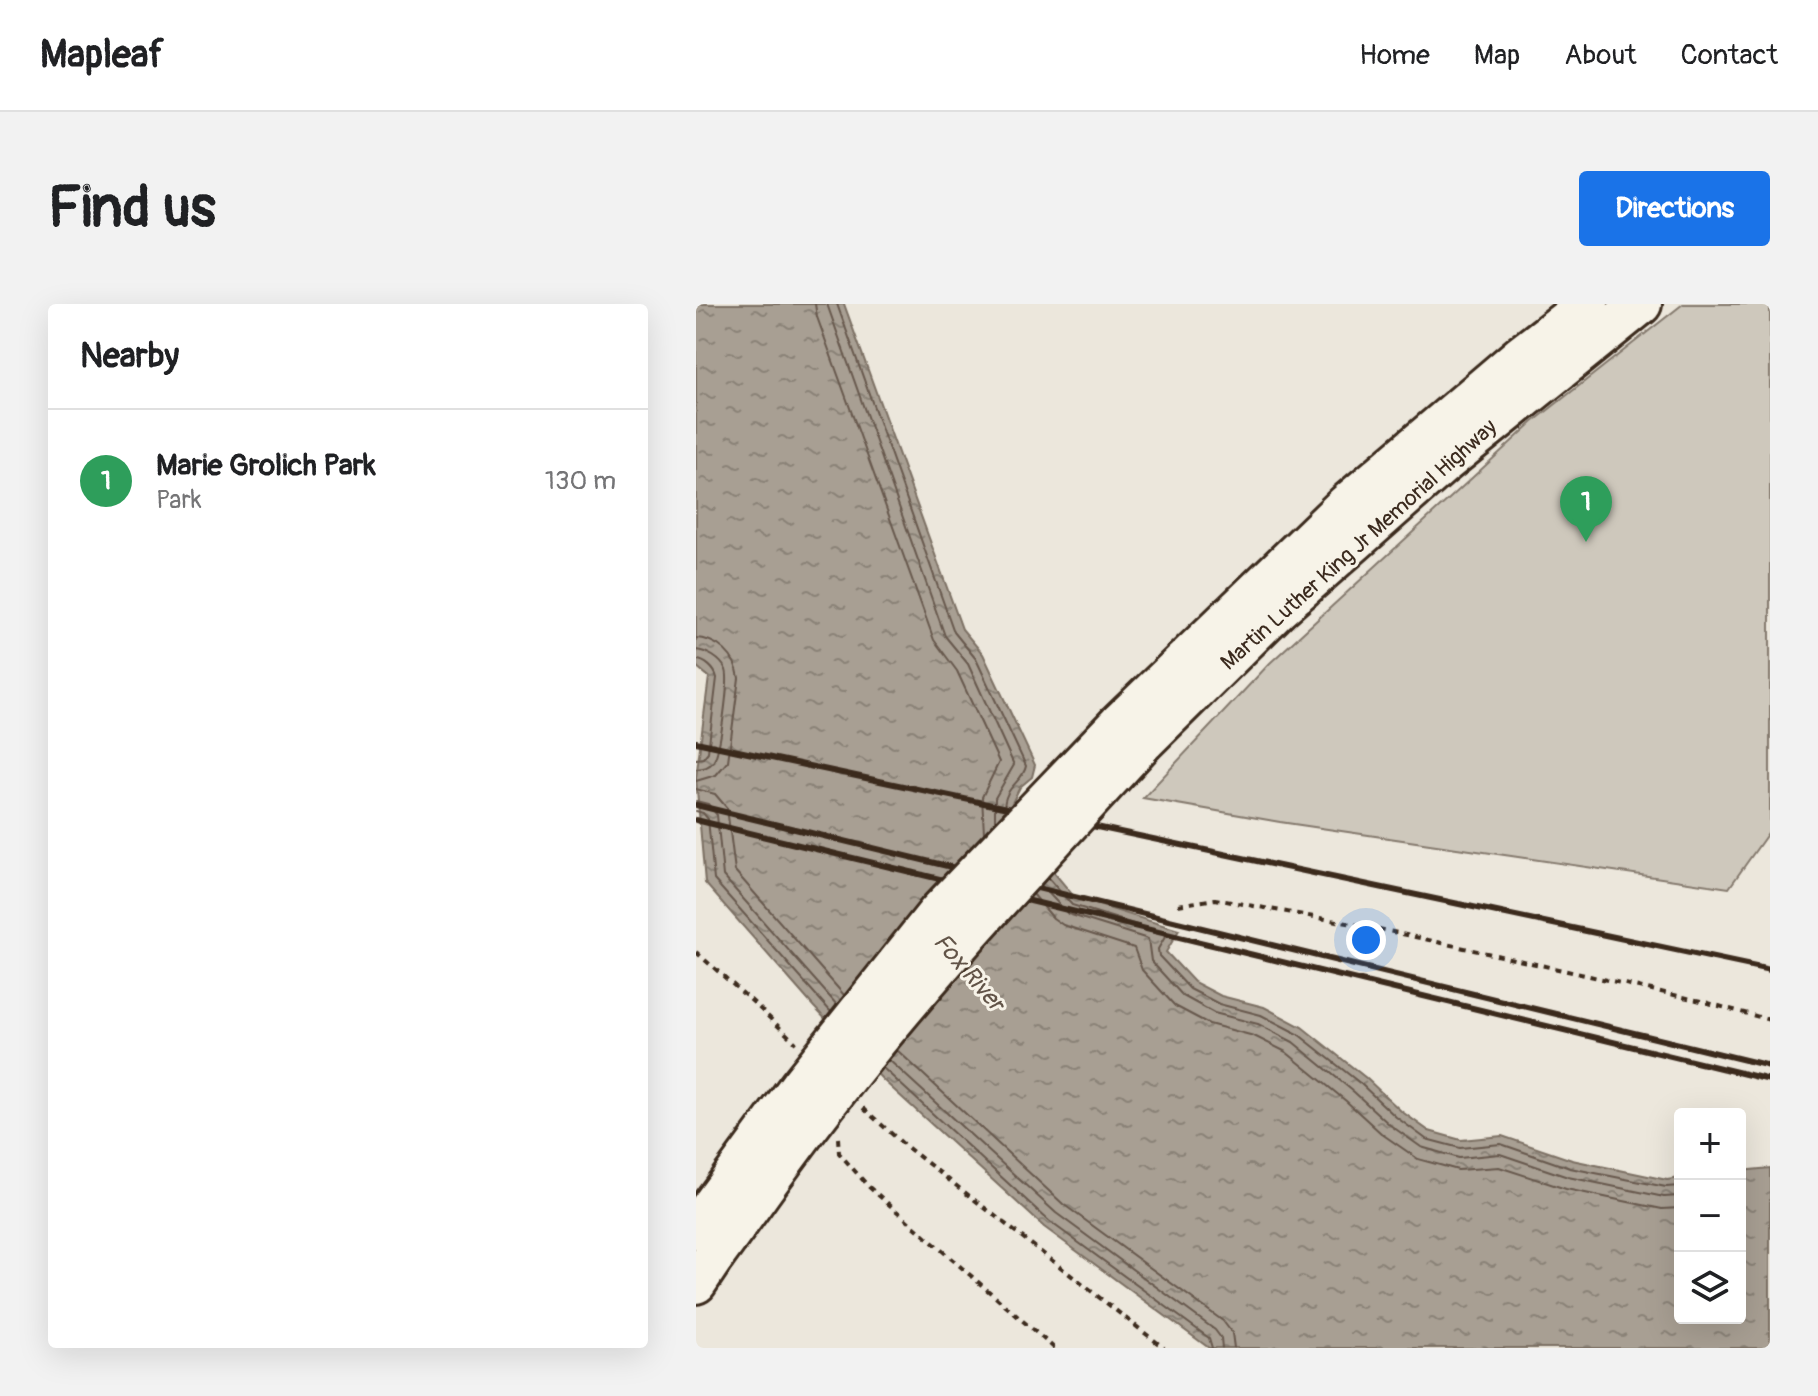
<!DOCTYPE html>
<meta charset="utf-8">
<style>
body{margin:0;font-family:Pangolin,sans-serif;background:#f2f2f2;color:#202124}
.controls{position:absolute;right:24px;bottom:24px;display:grid;overflow:hidden;border-radius:8px;box-shadow:0 8px 32px #0002}
.controls button{width:72px;height:72px;display:grid;place-items:center;padding:0;border:0;border-bottom:2px solid #e0e0e0;background:#fff;color:#202124;font:40px sans-serif}
.you{position:absolute;left:670px;top:636px;width:28px;height:28px;margin:-20px;border:6px solid #fff;border-radius:50%;background:#1a73e8;box-shadow:0 0 0 12px #1a73e833}
.badge{display:grid;place-items:center;width:52px;height:52px;border-radius:50%;background:#1a73e8;color:#fff;font-size:26px;font-weight:700}
.pin{position:absolute;translate:-50% -66px;filter:drop-shadow(0 2px 4px #0008)}
.pin::after{content:'';position:absolute;top:42px;width:28px;height:24px;background:inherit;clip-path:polygon(0 0,100% 0,50% 100%)}
.list{margin:0;padding:0;list-style:none}
h2{display:flex;justify-content:space-between;align-items:center;height:104px;margin:0;padding:0 32px;font-size:34px}
h2 small{font-size:26px;font-weight:400;color:#757577}
.list li{display:grid;grid-template-columns:52px 1fr auto;gap:24px;align-items:center;box-sizing:border-box;height:144px;padding:0 32px;border-top:2px solid #e0e0e0}
.list b{display:block;font-size:30px;white-space:nowrap}
.list p{margin:0;font-size:26px;white-space:nowrap;color:#757577}
.list em{font-size:26px;font-style:normal;color:#757577}
.icon{flex:none;width:44px;height:44px;fill:none;stroke:currentColor;stroke-width:2;stroke-linecap:round;stroke-linejoin:round}
.map{position:relative;flex:none;width:1074px;height:1044px;overflow:hidden;border-radius:8px}
header{display:flex;align-items:center;gap:48px;box-sizing:border-box;height:112px;padding:0 40px;background:#fff;border-bottom:2px solid #e0e0e0}
header strong{font-size:38px}
nav{display:flex;gap:44px;margin-inline-start:auto;font-size:28px}
.intro{display:flex;align-items:center;justify-content:space-between;box-sizing:border-box;height:192px;padding:0 48px}
h1{margin:0;font-size:56px}
.button{padding:20px 36px;border-radius:8px;background:#1a73e8;color:#fff;font-size:28px;font-weight:700}
main{display:flex;gap:48px;padding:0 48px}
aside{flex:1;background:#fff;border-radius:8px;box-shadow:0 8px 32px #0002}
.map>svg:first-child{display:block}
.park{fill:#cec8bc;stroke:#84796d;stroke-width:2}
.water{fill:url(#water-ripples);stroke:#7c7064;stroke-width:2}
.lines{fill:none;stroke-linecap:round;stroke-linejoin:round}
.shore{stroke:#67594d;stroke-width:2}
.motorway-casing{stroke:#3b2a1e;stroke-width:46}
.path{stroke:#3b2a1e;stroke-width:4;stroke-dasharray:6 6;stroke-linecap:butt}
.motorway{stroke:#f7f3e8;stroke-width:40}
.rail{stroke:#3b2a1e;stroke-width:6}
.motorway-bridge-casing{stroke:#3b2a1e;stroke-width:46;stroke-linecap:butt}
.motorway-bridge{stroke:#f7f3e8;stroke-width:40}
.labels{text-anchor:middle;stroke-width:6;stroke-linejoin:round;paint-order:stroke}
.street-label{font-size:22px;fill:#3b2a1e;stroke:#f7f3e8}
.water-label{font-size:24px;font-style:italic;fill:#615347;stroke:#f7f3e8}
</style>
<header>
<strong>Mapleaf</strong>
<nav><a>Home</a><a>Map</a><a>About</a><a>Contact</a></nav>
</header>
<div class="intro"><h1>Find us</h1><a class="button">Directions</a></div>
<main>
<aside>
<h2>Nearby<small></small></h2>
<ul class="list">
<li><span class="badge" style="background:#2e9e5b">1</span><div><b>Marie Grolich Park</b><p>Park</p></div><em>130 m</em></li>
</ul>
</aside>
<div class="map">
<svg width="1074" height="1044" viewBox="0 0 1074 1044">
<defs>
<pattern id="water-ripples" width="26" height="14" patternUnits="userSpaceOnUse" patternTransform="scale(2)"><rect width="26" height="14" fill="#a89f93"/><path d="M2 4q2-2 4 0t4 0M15 11q2-2 4 0t4 0" fill="none" stroke="#8a8277"/></pattern>
</defs>
<rect width="100%" height="100%" fill="#ece7dc"/>
<filter id="ink" filterUnits="userSpaceOnUse"><feTurbulence type="fractalNoise" baseFrequency=".0125" numOctaves="2"/><feDisplacementMap in="SourceGraphic" scale="16" xChannelSelector="R" yChannelSelector="G"/><feConvolveMatrix kernelMatrix="1 2 1 2 8 2 1 2 1" color-interpolation-filters="sRGB"/></filter>
<g filter="url(#ink)">
<path class="park" d="M987,0H1074V526L1033,584L584,518L447,494L574,359L837,118Z"/>
<path class="water" d="M0,0H148L266,325L287,350L339,461L336,473L324,483L316,499L317,519L379,594L483,626L470,648L498,678L525,692L568,703L606,723L670,774L705,807L733,827L765,836L806,832L876,856L971,876L984,874V1014H1044V867L1074,864V1044H513L348,923L187,776L118,703L9,579L0,474L13,373L0,362Z"/>
<g class="lines">
<g class="shore">
<path d="M119,0L121,13L238,336L261,367L303,458L286,493L288,529"/>
<path d="M131,0L249,332L272,360L318,461L299,494V518"/>
<path d="M141,0L258,328L280,355L330,462C327,479 307,481 308,508"/>
<path d="M0,334C22,335 40,352 43,374L32,457L20,471L0,477"/>
<path d="M0,346C11,347 25,355 30,366C34,376 24,450 17,458C12,464 7,464 0,465"/>
<path d="M0,356C9,356 19,365 21,374L12,448L7,454L0,455"/>
<path d="M0,485L19,490L31,504L39,567L148,691"/>
<path d="M0,497L12,500L21,511L27,572L141,701"/>
<path d="M0,507L7,509L12,515L18,576L135,708"/>
<path d="M352,574L376,601L467,629L469,633L462,645L463,652L494,685L523,700L565,711L602,730L665,780L700,813L730,835L764,844L805,840L874,864L970,883L984,882"/>
<path d="M345,581L372,610L452,635L455,657L487,692L518,709L562,720L597,738L658,788L694,821L725,843L763,854L804,850L872,873L968,893L984,892"/>
<path d="M337,590L357,614L367,621L438,644L446,666L479,702L513,720L558,732L590,748L650,797L686,830L722,855L762,866L803,863L870,885L966,905L984,904"/>
<path d="M201,746L367,900L527,1017L536,1029L538,1044"/>
<path d="M193,756L360,909L519,1026L525,1034L526,1044"/>
<path d="M187,764L353,917L513,1034L516,1044"/>
</g>
<defs>
<g id="motorway">
<path d="M423,420L651,200L826,51L892,0"/>
<path d="M447,438L582,305L744,162L945,0"/>
<path d="M0,979L18,952"/>
</g>
</defs>
<use href="#motorway" class="motorway-casing"/>
<g class="path">
<path d="M482,601L519,595L679,624L1005,697L1074,716"/>
<path d="M0,648L59,700L100,739"/>
<path d="M167,804L207,840L468,1044"/>
<path d="M142,834L143,849L173,883L358,1044"/>
</g>
<use href="#motorway" class="motorway"/>
<g class="rail">
<path d="M0,438L1074,666"/>
<path d="M0,501L1074,762"/>
<path d="M0,516L1074,776"/>
</g>
<defs>
<g id="motorway-bridge">
<path d="M0,924L104,782L242,609L423,420"/>
<path d="M18,952C52,906 84,859 119,814C219,682 335,560 447,438"/>
</g>
</defs>
<use href="#motorway-bridge" class="motorway-bridge-casing"/>
<use href="#motorway-bridge" class="motorway-bridge"/>
</g>
</g>
<g class="labels">
<g class="street-label">
<text transform="translate(662 240) rotate(-42)" y="8">Martin Luther King Jr Memorial Highway</text>
</g>
<g class="water-label">
<text transform="translate(273 668) rotate(49)" y="8">Fox River</text>
</g>
</g>
</svg>
<div class="controls">
<button>+</button>
<button>−</button>
<button><svg class="icon" aria-label="layers" viewBox="0 0 24 24"><path d="M12 4l9 5-9 5-9-5zM3 14l9 5 9-5"/></svg></button>
</div>
<div class="you"></div>
<div class="pin badge" style="left:890px;top:238px;background:#2e9e5b">1</div>
</div>
</main>
